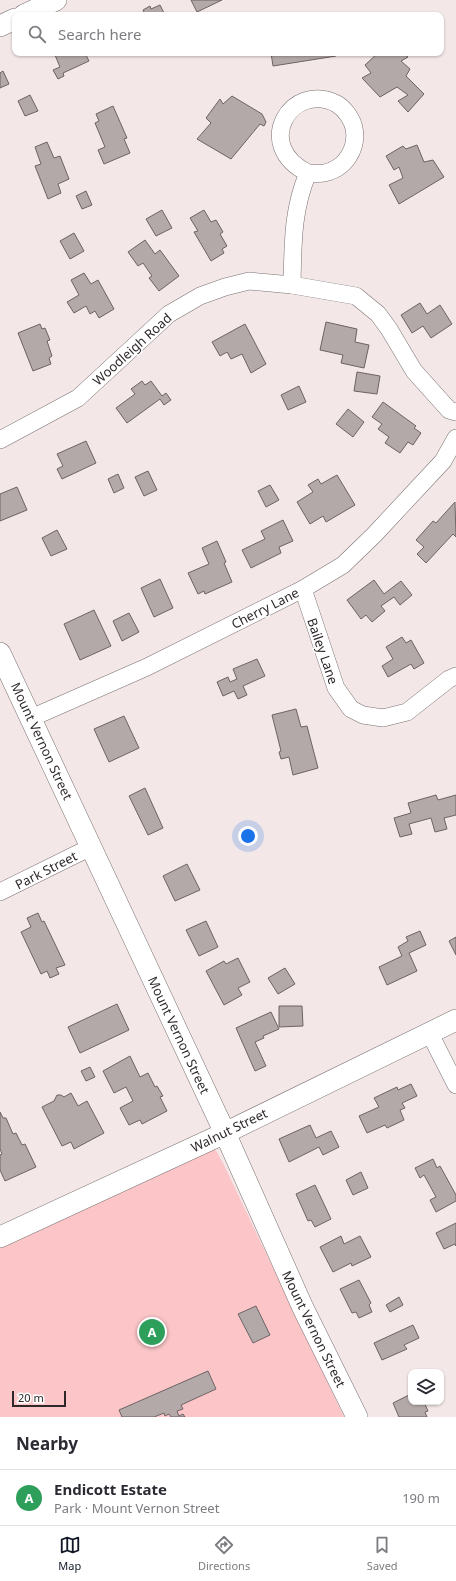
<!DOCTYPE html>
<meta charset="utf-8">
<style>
body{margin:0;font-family:"Noto Sans",sans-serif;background:#f7f7f7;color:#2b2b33}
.controls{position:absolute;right:12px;bottom:12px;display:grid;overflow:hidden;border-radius:8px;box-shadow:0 1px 3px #0004}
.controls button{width:36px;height:36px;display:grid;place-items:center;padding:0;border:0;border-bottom:1px solid #e1e1e2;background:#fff;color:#2b2b33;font:20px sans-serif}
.scale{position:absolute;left:12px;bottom:10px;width:54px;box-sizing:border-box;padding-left:4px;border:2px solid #2e2929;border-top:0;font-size:11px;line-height:14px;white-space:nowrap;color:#2e2929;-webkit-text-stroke:3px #fff;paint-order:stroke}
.you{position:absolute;left:248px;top:836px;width:14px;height:14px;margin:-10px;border:3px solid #fff;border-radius:50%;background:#1a73e8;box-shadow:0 0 0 6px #1a73e833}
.badge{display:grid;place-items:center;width:26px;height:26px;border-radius:50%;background:#111827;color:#fff;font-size:13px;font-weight:700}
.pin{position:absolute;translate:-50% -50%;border:2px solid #fff;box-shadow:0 1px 4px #0006}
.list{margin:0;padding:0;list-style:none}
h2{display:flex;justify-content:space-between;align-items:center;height:52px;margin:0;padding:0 16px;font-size:17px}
h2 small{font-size:13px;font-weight:400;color:#7c7c81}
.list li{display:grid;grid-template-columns:26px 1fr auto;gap:12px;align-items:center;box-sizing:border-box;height:56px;padding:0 16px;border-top:1px solid #e1e1e2}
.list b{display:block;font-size:15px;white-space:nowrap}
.list p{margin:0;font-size:13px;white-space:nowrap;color:#7c7c81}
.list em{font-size:13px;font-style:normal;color:#7c7c81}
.icon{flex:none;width:22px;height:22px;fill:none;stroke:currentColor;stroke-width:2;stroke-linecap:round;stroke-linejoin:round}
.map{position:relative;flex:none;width:456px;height:1417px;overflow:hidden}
.search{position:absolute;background:#fff;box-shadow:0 1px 3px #0004;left:12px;right:12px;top:12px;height:44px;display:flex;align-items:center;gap:10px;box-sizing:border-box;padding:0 14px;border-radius:8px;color:#7c7c81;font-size:15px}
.sheet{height:108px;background:#fff}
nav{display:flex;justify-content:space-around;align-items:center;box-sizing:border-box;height:56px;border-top:1px solid #e1e1e2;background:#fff;font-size:11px;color:#7c7c81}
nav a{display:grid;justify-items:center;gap:2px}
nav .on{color:#111827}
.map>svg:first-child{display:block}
.green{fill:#fcc6c9}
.building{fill:#b4a9a9;stroke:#6d6364}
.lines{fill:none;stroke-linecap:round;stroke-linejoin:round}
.minor-casing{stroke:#7b7171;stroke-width:18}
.tertiary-casing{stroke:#7b7171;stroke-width:22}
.minor{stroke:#fff;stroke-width:17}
.tertiary{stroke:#fff;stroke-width:21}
.labels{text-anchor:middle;stroke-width:3;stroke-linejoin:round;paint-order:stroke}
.street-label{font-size:13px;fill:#2e2929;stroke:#fff}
</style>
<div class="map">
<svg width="456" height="1417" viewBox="0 0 456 1417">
<rect width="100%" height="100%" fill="#f3e7e8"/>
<path class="green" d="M214,1149L217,1152L224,1165L344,1417H0V1247Z"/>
<g class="building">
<path d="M191,0H222L197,12Z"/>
<path d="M160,5L165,15H139L144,12L143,10L150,6L151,9Z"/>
<path d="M58,53H85L89,61L63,73L64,76L58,79L53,70L60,67L55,55Z"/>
<path d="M271,53H335L336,56L273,66Z"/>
<path d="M378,53H389L390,55L392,53H402L408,57L401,61L410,69L406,76L424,94L408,112L398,101L408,95L397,87L380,97L362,78L371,73L365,65Z"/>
<path d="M3,71L9,84L0,88V73Z"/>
<path d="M30,95L38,111L25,116L18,101Z"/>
<path d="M232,96L262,114L266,122L264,126L260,124L231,159L197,139L211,123L206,118L220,99L223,104Z"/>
<path d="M113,106L127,138L124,139L130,153L104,164L98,150L105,147L95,123L99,121L96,114Z"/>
<path d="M47,142L54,158L60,156L69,179L58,184L61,193L48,199L35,166L41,164L35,147Z"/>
<path d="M417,145L424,162L433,160L444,177L399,204L389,185L403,178L399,167L394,170L386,156L403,146L406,149Z"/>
<path d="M86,191L92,205L82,209L76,196Z"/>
<path d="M162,210L172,228L156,236L146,219Z"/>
<path d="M204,210L211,222L216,220L223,232L220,234L227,246L222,249L224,253L211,261L194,232L198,231L190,218Z"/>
<path d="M74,233L84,251L70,259L60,241Z"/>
<path d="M145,240L155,254L160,250L179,276L159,291L149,278L152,276L143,263L138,266L128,252Z"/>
<path d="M84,273L91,284L98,280L114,309L99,318L95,311L90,314L86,306L74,313L67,302L79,295L71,280Z"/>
<path d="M420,303L427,314L440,305L452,324L431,338L423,326L412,333L401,315Z"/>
<path d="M326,322L357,329L355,342L369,345L364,368L341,363L343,355L320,350Z"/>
<path d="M40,324L42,329L45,328L50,340L47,341L52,356L49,358L51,364L33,371L18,333Z"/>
<path d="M245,324L266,364L251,373L242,354L231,359L227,352L220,356L212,342Z"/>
<path d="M357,372L380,376L377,394L354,391Z"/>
<path d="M142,381L145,385L151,381L162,396L166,393L171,400L164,405L160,399L127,423L116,408L135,394L131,389Z"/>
<path d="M299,386L306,402L288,410L281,395Z"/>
<path d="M383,402L416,426L414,428L421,433L413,445L408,442L400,453L385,443L389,437L378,429L382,424L372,417Z"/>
<path d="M348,409L364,422L353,437L336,424Z"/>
<path d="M86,441L96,463L62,479L57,469L63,466L57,454Z"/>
<path d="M148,471L157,490L144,496L135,477Z"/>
<path d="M118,474L124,488L114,493L108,479Z"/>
<path d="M337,475L355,505L326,522L323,516L310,524L297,502L313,492L308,485L318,479L321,484Z"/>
<path d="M270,485L279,500L266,507L258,491Z"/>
<path d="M17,487L27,510L0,521V494Z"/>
<path d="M455,502L456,537L453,534L426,563L417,554L424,547L416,540L433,521L436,523Z"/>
<path d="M283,520L293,541L279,547L281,553L251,568L242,550L265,539L261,531Z"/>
<path d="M57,530L67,549L51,556L42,538Z"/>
<path d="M217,541L226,562L224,563L232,582L205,594L204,591L198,594L188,573L209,564L202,548Z"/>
<path d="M160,579L173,608L154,617L141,588Z"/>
<path d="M374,580L384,594L401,581L412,595L400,605L394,597L381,606L385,611L372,622L366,615L361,619L347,600Z"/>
<path d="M94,610L111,646L80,660L64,624Z"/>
<path d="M129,613L139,632L122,641L113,621Z"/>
<path d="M402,637L406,643L411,640L424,663L414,669L411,664L388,677L382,666L393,659L386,647Z"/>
<path d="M257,659L265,676L243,686L247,695L238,699L234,691L223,696L217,682L228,677L230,682L237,679L233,669Z"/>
<path d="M296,709L301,727L307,726L318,768L293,775L289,757L281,759L279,752L281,751L272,715Z"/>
<path d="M124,716L139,748L109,762L94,729Z"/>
<path d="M145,788L163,828L148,835L129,796Z"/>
<path d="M436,795L438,800L456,795V815L444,818L447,829L435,832L431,818L409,824L412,834L400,837L394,818L411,813L408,803Z"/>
<path d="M187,864L200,890L175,901L163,876Z"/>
<path d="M38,913L42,922L44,921L65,965L56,968L59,974L50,978L47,971L41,974L21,932L31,927L27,918Z"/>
<path d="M206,921L218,947L199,956L186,930Z"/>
<path d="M420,931L426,945L409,953L417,971L387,985L379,967L402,956L398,947L408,941L406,937Z"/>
<path d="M456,937V955L449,941Z"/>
<path d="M238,958L250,982L238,988L242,995L224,1005L206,971L224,961L226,964Z"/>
<path d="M285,968L295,984L278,994L268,978Z"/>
<path d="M117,1004L129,1030L80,1053L68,1027Z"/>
<path d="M279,1006H302L303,1026L279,1027Z"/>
<path d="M271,1012L279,1029L263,1036L264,1038L255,1042L266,1066L255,1071L236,1028Z"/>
<path d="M130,1056L140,1077L148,1073L155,1087L157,1086L163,1096L160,1097L167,1111L142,1124L140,1120L129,1125L120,1108L133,1101L126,1087L114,1093L103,1071Z"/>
<path d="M90,1067L95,1077L86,1081L81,1071Z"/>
<path d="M411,1084L417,1096L402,1103L405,1108L400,1110L404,1120L387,1128L385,1125L367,1133L359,1116L379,1107L374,1098L397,1087L398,1090Z"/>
<path d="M71,1093L78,1106L87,1101L104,1133L74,1149L71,1142L62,1146L42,1107L54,1101L57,1095H61L64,1097Z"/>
<path d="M0,1112L3,1118H6L13,1134L16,1133L22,1145L25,1144L36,1167L5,1181L0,1170V1155L2,1154L0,1149Z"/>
<path d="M310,1125L316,1138L331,1131L339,1147L323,1155L319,1147L289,1162L279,1139Z"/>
<path d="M433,1159L437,1168L440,1166L456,1195V1201L436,1212L430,1200L436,1197L424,1175L420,1178L415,1168Z"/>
<path d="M361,1172L368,1188L353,1195L346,1180Z"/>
<path d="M315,1185L331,1219L315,1227L311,1220L308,1221L296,1194Z"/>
<path d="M456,1223V1246L455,1244L444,1249L436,1233Z"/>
<path d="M341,1236L344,1244L360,1236L371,1257L352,1266L351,1263L333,1272L320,1247Z"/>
<path d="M359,1280L371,1303L369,1305L372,1312L359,1318L356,1312L352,1313L340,1289Z"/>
<path d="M399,1297L403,1305L390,1312L386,1305Z"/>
<path d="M256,1306L270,1335L253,1343L238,1314Z"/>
<path d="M413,1325L419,1338L404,1345L407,1349L382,1360L374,1343Z"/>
<path d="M208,1371L216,1389L181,1405L183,1409L177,1411L179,1416L183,1414L185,1417H171L169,1414L165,1416L164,1413L154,1417H122L119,1410Z"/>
<path d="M411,1394V1402H424L428,1411L425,1412L427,1417H399L393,1403Z"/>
</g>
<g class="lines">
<defs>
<g id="minor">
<path d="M292,285C293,246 292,210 308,173C252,146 291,80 337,104C345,109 352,119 354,128C358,149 345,169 324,173C319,174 313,173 308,173"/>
<path d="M0,440L78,398L169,314L200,296L225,287L249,281L292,285L356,296L378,314L389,329L414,371L449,410L456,412"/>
<path d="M303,589L336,688L351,709L363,715L383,718L407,712L449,679L456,676"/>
<path d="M31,718L147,667L303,589L343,565L374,535L443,461L456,438"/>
<path d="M0,892L91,847"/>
<path d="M429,1032L456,1085"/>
</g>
<g id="tertiary">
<path d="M24,15L56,0"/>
<path d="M0,26L15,19"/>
<path d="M0,653L225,1133L303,1308L357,1417"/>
<path d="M0,1237L225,1133L456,1020"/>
</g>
</defs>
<use href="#minor" class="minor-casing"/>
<use href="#tertiary" class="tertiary-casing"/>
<use href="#minor" class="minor"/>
<use href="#tertiary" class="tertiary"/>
</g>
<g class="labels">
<g class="street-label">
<text transform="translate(132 349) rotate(-42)" y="5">Woodleigh Road</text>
<text transform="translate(265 608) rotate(-27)" y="5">Cherry Lane</text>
<text transform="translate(323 651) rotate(71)" y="5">Bailey Lane</text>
<text transform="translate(42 741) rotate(65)" y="5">Mount Vernon Street</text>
<text transform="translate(46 870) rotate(-27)" y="5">Park Street</text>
<text transform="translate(179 1035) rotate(65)" y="5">Mount Vernon Street</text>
<text transform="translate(229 1130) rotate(-26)" y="5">Walnut Street</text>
<text transform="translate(314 1329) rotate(64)" y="5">Mount Vernon Street</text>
</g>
</g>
</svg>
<div class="controls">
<button><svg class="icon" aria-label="layers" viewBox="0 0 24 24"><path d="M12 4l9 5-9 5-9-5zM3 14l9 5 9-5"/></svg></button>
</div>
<div class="scale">20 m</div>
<div class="you"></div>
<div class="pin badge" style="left:152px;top:1332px;background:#2e9e5b">A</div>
<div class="search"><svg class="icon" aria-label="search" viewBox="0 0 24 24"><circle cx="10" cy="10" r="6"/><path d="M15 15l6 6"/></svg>Search here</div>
</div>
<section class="sheet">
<h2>Nearby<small></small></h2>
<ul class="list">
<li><span class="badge" style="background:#2e9e5b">A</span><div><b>Endicott Estate</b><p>Park · Mount Vernon Street</p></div><em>190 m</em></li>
</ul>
</section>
<nav>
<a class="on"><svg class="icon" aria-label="map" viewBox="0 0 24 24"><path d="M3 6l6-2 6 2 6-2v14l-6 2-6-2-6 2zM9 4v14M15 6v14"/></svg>Map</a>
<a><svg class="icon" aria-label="directions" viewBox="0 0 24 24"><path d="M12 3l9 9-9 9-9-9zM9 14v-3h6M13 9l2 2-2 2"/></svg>Directions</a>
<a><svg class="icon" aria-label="saved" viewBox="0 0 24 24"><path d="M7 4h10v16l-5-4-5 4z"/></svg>Saved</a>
</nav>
